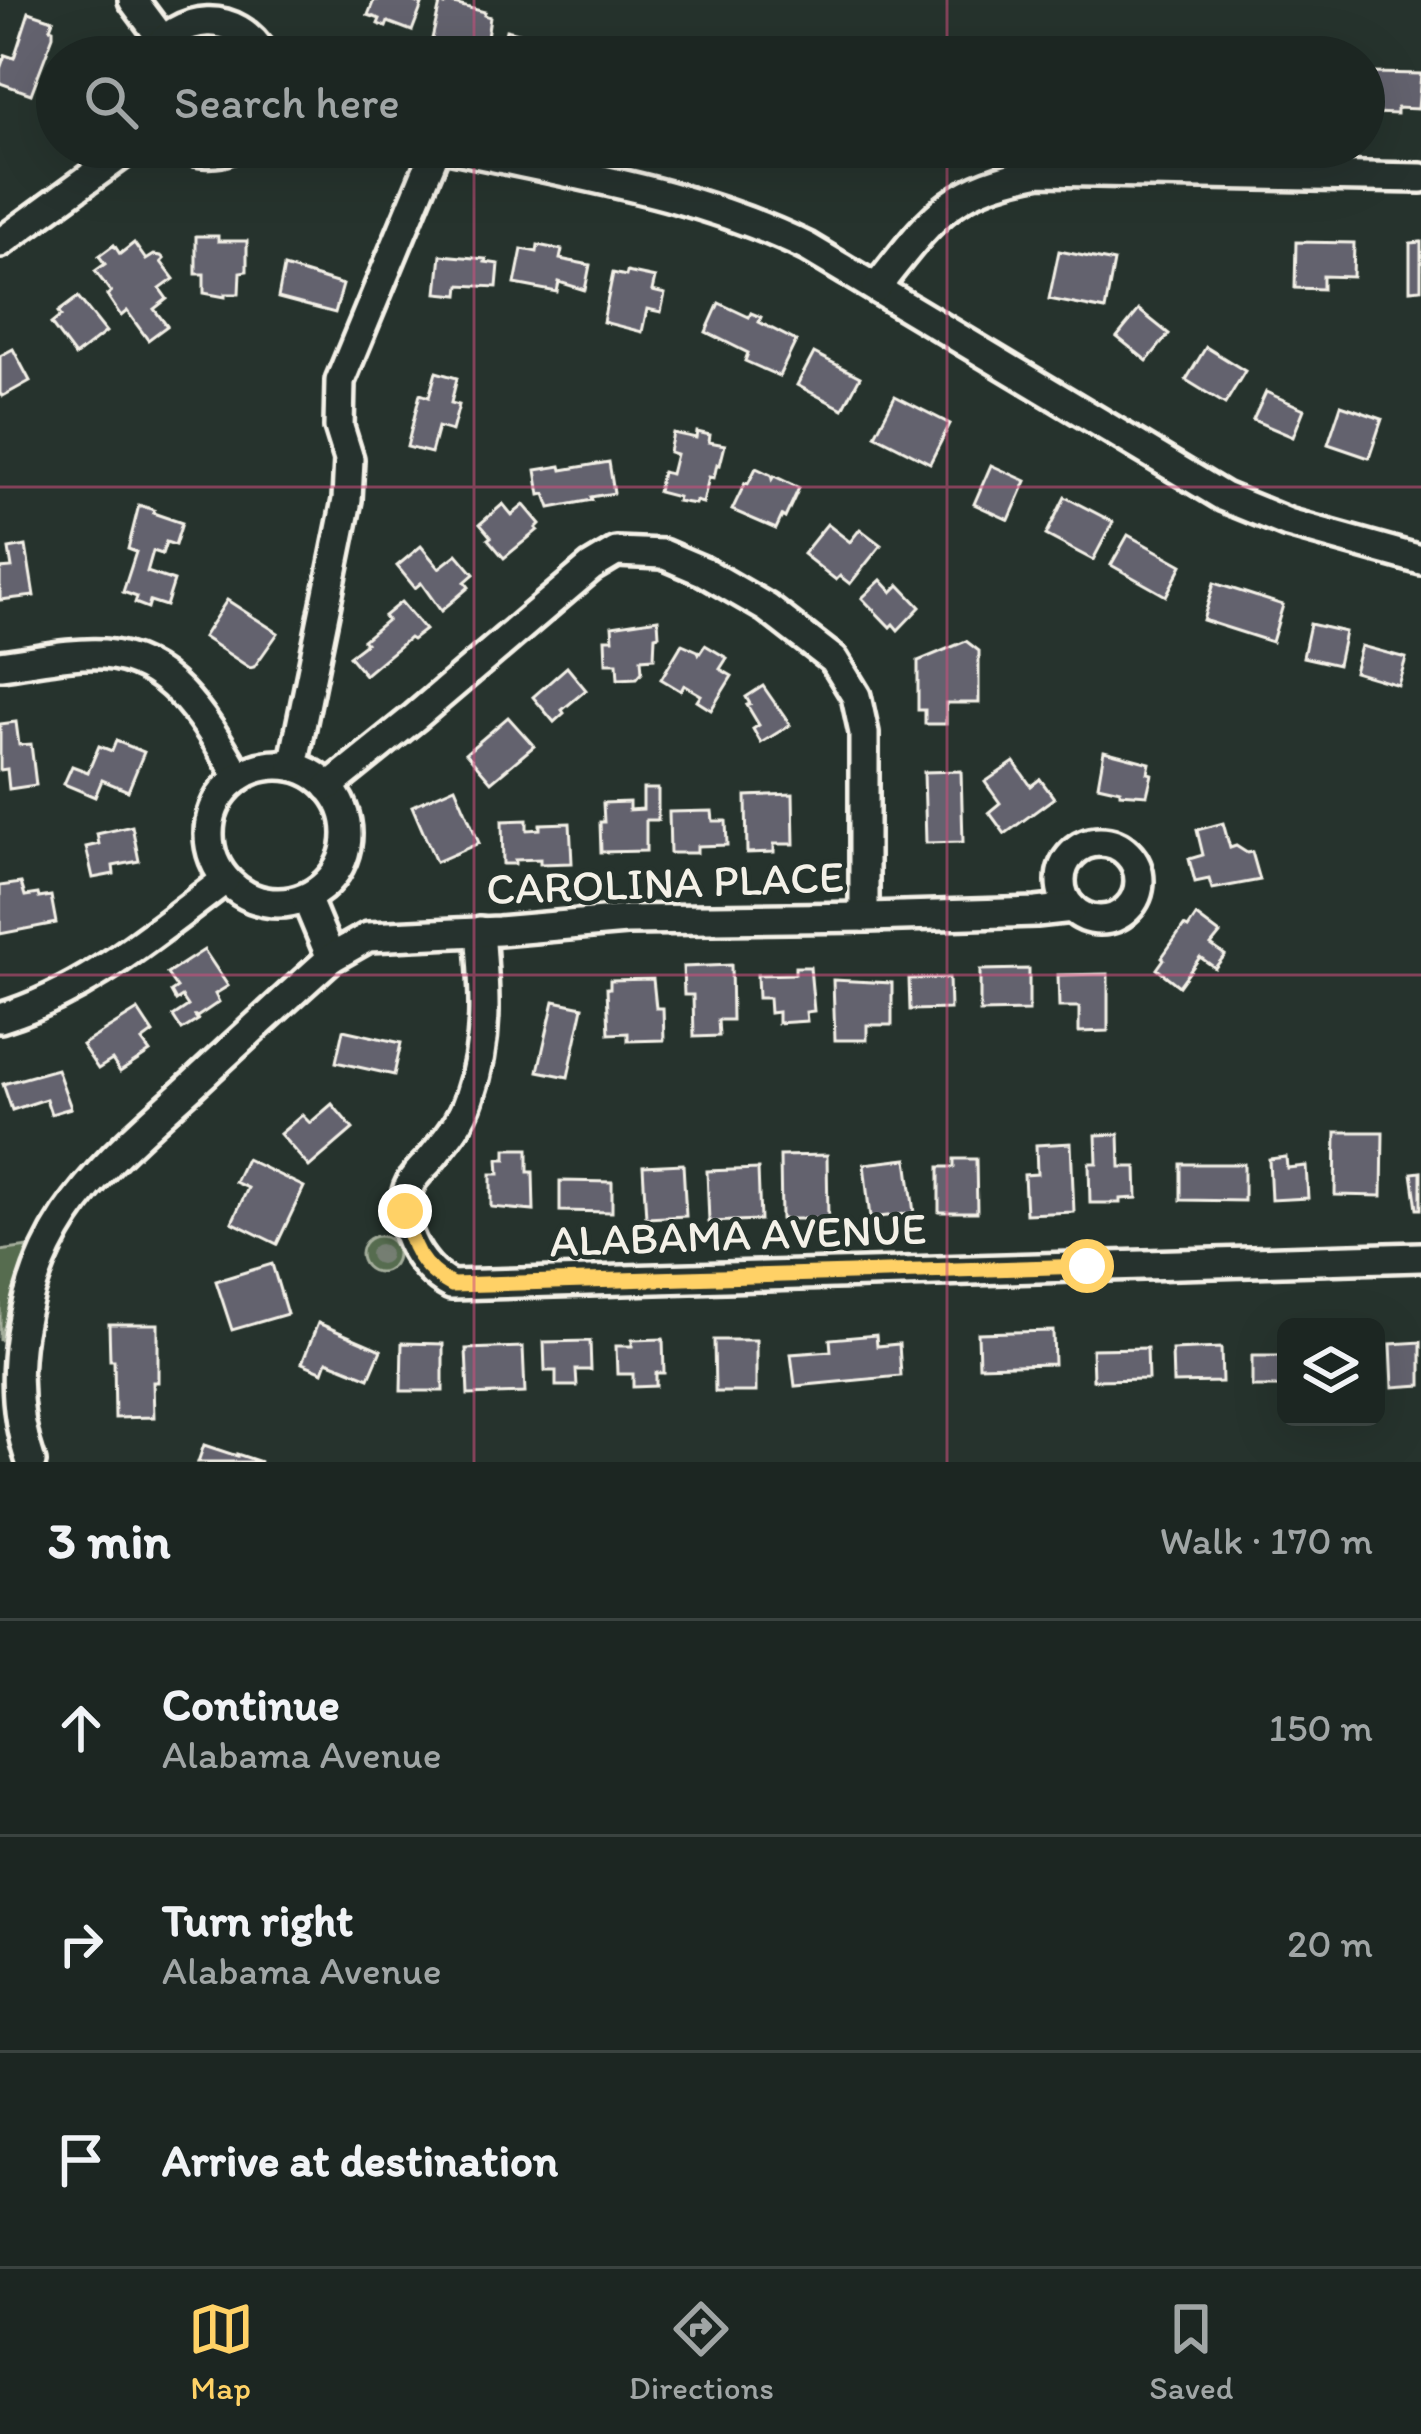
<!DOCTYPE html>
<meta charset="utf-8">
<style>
body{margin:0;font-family:Itim,sans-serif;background:#252e2a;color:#f1f3f6}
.controls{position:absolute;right:36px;bottom:36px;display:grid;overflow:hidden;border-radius:18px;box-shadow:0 12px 48px #0002}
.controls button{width:108px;height:108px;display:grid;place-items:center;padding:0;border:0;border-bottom:3px solid #3a4340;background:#1c2622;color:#f1f3f6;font:60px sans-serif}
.stop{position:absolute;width:36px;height:36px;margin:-27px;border:9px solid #ffd166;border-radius:50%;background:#fff}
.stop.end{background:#ffd166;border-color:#fff;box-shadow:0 3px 12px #0008}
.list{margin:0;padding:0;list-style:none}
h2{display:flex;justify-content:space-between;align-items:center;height:156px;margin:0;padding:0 48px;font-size:51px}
h2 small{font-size:39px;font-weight:400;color:#a0a5a5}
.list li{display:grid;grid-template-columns:78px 1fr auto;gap:36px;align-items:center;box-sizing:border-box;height:216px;padding:0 48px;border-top:3px solid #3a4340}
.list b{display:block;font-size:45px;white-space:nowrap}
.list p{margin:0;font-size:39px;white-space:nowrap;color:#a0a5a5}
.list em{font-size:39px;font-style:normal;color:#a0a5a5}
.icon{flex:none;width:66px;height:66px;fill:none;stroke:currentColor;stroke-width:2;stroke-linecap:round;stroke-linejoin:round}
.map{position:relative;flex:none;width:1421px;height:1462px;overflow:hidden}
.search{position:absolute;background:#1c2622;box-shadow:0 12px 48px #0002;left:36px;right:36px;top:36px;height:132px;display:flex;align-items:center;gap:30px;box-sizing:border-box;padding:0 42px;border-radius:66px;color:#a0a5a5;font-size:45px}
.sheet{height:804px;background:#1c2622}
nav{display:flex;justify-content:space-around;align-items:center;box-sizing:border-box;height:168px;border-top:3px solid #3a4340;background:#1c2622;font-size:33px;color:#a0a5a5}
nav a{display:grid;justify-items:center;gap:6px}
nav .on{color:#ffd166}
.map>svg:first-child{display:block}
.green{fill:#566c50;stroke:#a5ae9c;stroke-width:3}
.building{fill:#63626e;stroke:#f4f1e8;stroke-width:3}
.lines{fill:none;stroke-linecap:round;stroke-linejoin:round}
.minor-casing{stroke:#f4f1e8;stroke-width:36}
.minor{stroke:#26332d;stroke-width:27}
.tree{fill:#757e72}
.route{stroke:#ffd166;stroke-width:15}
.grid{fill:none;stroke:#ce4e7e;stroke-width:3;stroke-opacity:0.55}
.labels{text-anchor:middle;stroke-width:9;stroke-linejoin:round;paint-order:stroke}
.street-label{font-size:45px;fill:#f4f1e8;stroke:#26332d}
</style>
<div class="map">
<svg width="1421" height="1462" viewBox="0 0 1421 1462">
<rect width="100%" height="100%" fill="#26332d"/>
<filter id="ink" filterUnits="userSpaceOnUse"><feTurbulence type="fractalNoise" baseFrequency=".00833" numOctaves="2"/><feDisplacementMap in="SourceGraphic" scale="24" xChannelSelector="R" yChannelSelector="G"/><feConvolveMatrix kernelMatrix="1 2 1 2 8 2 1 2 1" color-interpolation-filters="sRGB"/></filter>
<g filter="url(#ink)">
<g class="green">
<circle cx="379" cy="1254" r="18"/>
<path d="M28,1247L0,1341V1251Z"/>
</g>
<g class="building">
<path d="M374,0H411L422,5L412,31L388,22L386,27L378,24L380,19L368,15Z"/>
<path d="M446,2L485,12L484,15L490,17L484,57H439L429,52L440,4L445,5Z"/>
<path d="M29,12L53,20L50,28L53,29V36L31,94L0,83V69L5,55L14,58Z"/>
<path d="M506,30L523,34L521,44L545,50L543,57H500Z"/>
<path d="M851,48H889V52L899,51L902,57H851Z"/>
<path d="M1371,73L1421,74L1418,109L1397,108V114L1373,113V108H1370Z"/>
<path d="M196,236H218V241H247V271L240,272L239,294H225V297L204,293V274H196Z"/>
<path d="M1296,242L1354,243L1353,277L1323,276V289L1295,288Z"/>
<path d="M1421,242V289L1410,290V243Z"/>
<path d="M134,243L146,260L154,255L161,256L164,259L161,262L174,279L160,289L167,299L154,309L167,326L148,340L127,311L121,316L107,295L111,292L95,271L105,264L99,256L114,245L120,254Z"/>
<path d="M538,245L562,250L560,259L590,265L585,290L559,282L557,292L515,284L522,249L537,252Z"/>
<path d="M1059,251L1114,262L1105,310L1049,299Z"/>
<path d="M441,255L486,259L485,262L499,264L497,287L460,285L459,295L437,293Z"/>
<path d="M284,267L343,285L335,313L278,298Z"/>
<path d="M627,272L655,278L652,291L665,294L661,312L647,309L642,332L603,322L613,273L626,276Z"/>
<path d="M78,297L106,332L75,356L51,324L61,316L58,312Z"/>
<path d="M719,303L749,317L751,313L761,317L759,322L796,341L779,376L745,361L748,353L706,332Z"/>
<path d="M1139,310L1169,334L1147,361L1117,337Z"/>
<path d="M1206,347L1245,371L1225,404L1186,380Z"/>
<path d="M13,349L30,381L3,396L0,394V356Z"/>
<path d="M814,353L860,377L843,409L797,385Z"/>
<path d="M436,372L457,378L451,403L459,405L452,431L438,427L431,453L407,447L420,394L429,397Z"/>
<path d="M1266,392L1304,409L1293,437L1253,420Z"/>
<path d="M895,396L950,424L930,463L875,435Z"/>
<path d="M1341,405L1382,419L1369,458L1328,444Z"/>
<path d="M697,432L710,435L709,442L725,445L720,465L717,464L714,478L709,477L703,503L696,501L695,504L677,501L678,497L658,492L662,472L671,474L676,454L669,452L673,433L696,438Z"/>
<path d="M609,462L614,493L591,497L592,500L550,508L545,494L540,495L536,470L561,466L562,470Z"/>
<path d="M991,465L1026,481L1009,520L974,504Z"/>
<path d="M756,468L771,475L772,479L774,476L799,488L785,518L782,516L776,529L732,510L745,483L748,484Z"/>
<path d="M1065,497L1113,522L1093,560L1046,535Z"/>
<path d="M503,504L512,515L524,505L540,524L536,528L538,530L504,558L488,539L491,537L480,524Z"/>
<path d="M139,505L154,510L153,513L182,523L175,545L166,542L162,554L153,551L147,572L174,581L166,606L150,601L148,608L135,603L137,597L123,592L136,552L128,549Z"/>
<path d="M827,524L850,542L860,529L881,545L850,584L840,576L836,580L803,554Z"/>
<path d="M1128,535L1182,565L1166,596L1111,565Z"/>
<path d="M26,546L34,596L0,600V569L12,568L9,549Z"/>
<path d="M421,546L439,568L457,554L474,574L465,582L469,587L441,611L421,583L415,588L397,566Z"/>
<path d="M881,580L892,592L899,585L920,607L898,630L893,624L890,627L862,598Z"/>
<path d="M1214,583L1283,605L1272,642L1203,620Z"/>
<path d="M227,600L278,633L254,667L250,668L203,637Z"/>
<path d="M401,602L425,630L412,640L409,638L365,675L349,656L366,643L363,640L387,620L384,616Z"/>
<path d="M658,619L659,635L655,636L654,658L641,659L642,672L637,678L618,679L617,663H606L605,639H613L612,626Z"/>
<path d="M1310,624L1345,632L1338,665L1303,657Z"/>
<path d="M966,641L979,651V703H946V724H925V710H918V661Z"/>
<path d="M682,644L698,651L699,654L705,645L727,658L720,669L732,676L711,710L697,701L701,695L684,685L681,691L661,679Z"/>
<path d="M1361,646L1406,658L1398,685L1354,672Z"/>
<path d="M567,667L586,690L562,710L564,713L554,722L533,697Z"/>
<path d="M763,686L790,725L761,743L753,729L759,725L747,705L750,704L746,697Z"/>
<path d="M508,717L534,746L491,782L466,753Z"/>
<path d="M16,722L19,745L31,744L36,785L9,789L7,769L0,770V724Z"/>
<path d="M116,741L144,752L128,791L102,780L95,797L64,784L72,766L88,772L99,746L112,751Z"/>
<path d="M1104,751L1150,763L1148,773L1152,774L1147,795L1120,793V790L1098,785Z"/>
<path d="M1014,762L1031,786L1040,779L1054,798L1005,834L989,812L1000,803L985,782Z"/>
<path d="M961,771L963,842L926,843L924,772Z"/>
<path d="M455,787L479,843L436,862L412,806Z"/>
<path d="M643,789H658V820H646V851L601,852L600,822H604L603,803L629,802V810L643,809Z"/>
<path d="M793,794L794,844H774V852L747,853L746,796Z"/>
<path d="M712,811L713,821H726L727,845L697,846V853H670L669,812Z"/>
<path d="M527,820V830L540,829V824L570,823L572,863L540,864V859L515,860V864H503L502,821Z"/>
<path d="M1223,823L1230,848L1236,846L1247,853L1252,852L1260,880L1212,889L1209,879L1195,882L1189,859L1203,855L1197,830Z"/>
<path d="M132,826L139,861L113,866L114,874L93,878L86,847L99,844L97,834Z"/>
<path d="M21,883L25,896L38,894L39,898L51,896L56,923L0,934V886Z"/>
<path d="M1196,916L1220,934L1211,945L1225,955L1215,968L1200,957L1179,986L1157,969L1164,959L1162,957L1184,926L1188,928Z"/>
<path d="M204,950L228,986L215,994L219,1002L197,1017L194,1015L198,1020L182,1030L173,1016L188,1006L182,997L176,1001L171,992L177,988L167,974Z"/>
<path d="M731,965L732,1020H718L719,1036L694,1037L693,995H684L683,967Z"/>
<path d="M795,967H810L814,1011L806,1012L807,1021L778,1023V1012L770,1013L769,998H758L757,975L795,974Z"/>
<path d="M1029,969V1011L980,1012V970Z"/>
<path d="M1108,974V1031L1079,1032V1007H1059L1058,975Z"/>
<path d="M949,978L950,1009L910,1010L909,979Z"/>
<path d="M653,979L656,1008H663L664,1040L628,1041V1033L609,1034L607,988H610V980Z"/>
<path d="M833,980L892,983V1025H867V1040H835Z"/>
<path d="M554,1001L583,1007L568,1077L538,1071Z"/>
<path d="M138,1010L153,1033L142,1041L150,1052L120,1072L112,1060L98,1069L82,1045Z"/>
<path d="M343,1030L401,1043L394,1075L336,1062Z"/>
<path d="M57,1069L71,1108L51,1114L46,1099L12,1110L3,1084Z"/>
<path d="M332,1104L353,1129L309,1167L280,1134L302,1115L310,1123Z"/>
<path d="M1336,1132H1383L1382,1196L1335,1195Z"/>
<path d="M1119,1134L1120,1167H1136L1137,1198L1120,1199V1203H1090L1089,1163H1097L1096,1135Z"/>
<path d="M1071,1143L1074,1212L1026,1214L1024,1175L1037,1174L1036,1145Z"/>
<path d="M506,1149H528V1172H533L534,1211L491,1207V1174H499L498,1159H506Z"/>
<path d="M827,1155L828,1219H781L780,1156Z"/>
<path d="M1286,1157L1287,1168L1306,1166L1308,1198L1271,1200L1269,1159Z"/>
<path d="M246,1159L304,1187L277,1244L232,1222L248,1188L235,1182Z"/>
<path d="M907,1159L914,1213L870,1218L864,1164Z"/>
<path d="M954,1159H976L977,1212H939V1167H954Z"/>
<path d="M683,1164L686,1216L646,1218L643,1166Z"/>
<path d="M1181,1164H1244V1201L1181,1200Z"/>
<path d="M758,1169L760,1220L709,1222L707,1171Z"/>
<path d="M1421,1172V1209H1417L1412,1173Z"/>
<path d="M560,1181L612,1182V1212L560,1211Z"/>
<path d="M272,1264L287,1314L232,1330L216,1281Z"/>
<path d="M318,1323L381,1350L369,1378L327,1361L323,1372L302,1363Z"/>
<path d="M109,1324H158V1382H153L154,1417L115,1418L114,1360H110Z"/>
<path d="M1053,1331L1054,1364L979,1366L978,1333Z"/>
<path d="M876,1335L877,1346L899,1344L901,1376L795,1386L791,1354L831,1351L830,1339Z"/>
<path d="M663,1339L664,1373H656V1386L633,1387V1374H617L616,1346H632V1340Z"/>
<path d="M714,1340H756V1392H715Z"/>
<path d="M590,1341L591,1370H576L577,1386H556V1371H545L544,1342Z"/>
<path d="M1421,1342V1385L1393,1387L1391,1344Z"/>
<path d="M402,1343L443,1344V1391H401Z"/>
<path d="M523,1347L525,1393L468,1395L466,1349Z"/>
<path d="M1147,1348L1148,1379L1093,1380L1092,1349Z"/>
<path d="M1221,1348L1222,1382L1173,1383L1172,1350Z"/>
<rect x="1252" y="1356" width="34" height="31"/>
<path d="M204,1445L237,1456V1454L261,1462H198Z"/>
</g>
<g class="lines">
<defs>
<g id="minor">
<path d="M133,0L162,39"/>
<path d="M149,57C179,13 236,7 265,57"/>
<path d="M179,147C199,153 215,155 234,147"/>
<path d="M448,147C569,174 696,192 807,247L1224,497L1288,523L1421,560"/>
<path d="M0,243L132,147"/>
<path d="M876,288C932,218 948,188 1041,171L1421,178"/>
<path d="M0,665C34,661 70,652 104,654C173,659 207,724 239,777"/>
<circle cx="278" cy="834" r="69"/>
<path d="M293,766L347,500L349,459L339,427L340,381L437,147"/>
<path d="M328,787L415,717L591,567L616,552L663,554L703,571L767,608L834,660L856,696L864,733V917"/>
<circle cx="1100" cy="881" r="39"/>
<path d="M306,898L331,958"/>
<path d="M480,931C485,991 489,1040 469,1098C461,1123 445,1141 429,1161C423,1167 415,1175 411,1182C391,1220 418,1268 451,1285L1421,1257"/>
<path d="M0,1018C87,992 154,933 225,880"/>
<path d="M31,1462C3,1382 20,1285 66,1215C99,1166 145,1128 188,1089C235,1045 283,1001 331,958L368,937L499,931L626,920L868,917L1036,912L1072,908"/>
</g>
</defs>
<use href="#minor" class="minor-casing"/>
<use href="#minor" class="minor"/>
</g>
<circle class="tree" cx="380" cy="1254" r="10"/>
</g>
<g class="lines" filter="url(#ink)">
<path class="route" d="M405,1211C409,1245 421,1269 452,1285L1087,1266"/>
</g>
<path class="grid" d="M474,0V57M947,0V57M474,147V1462M947,147V1462M0,487H1421M0,975H1421"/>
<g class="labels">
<g class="street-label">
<text transform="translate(665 882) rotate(-2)" y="16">CAROLINA PLACE</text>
<text transform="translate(738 1234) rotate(-2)" y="16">ALABAMA AVENUE</text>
</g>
</g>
</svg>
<div class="controls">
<button><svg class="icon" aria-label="layers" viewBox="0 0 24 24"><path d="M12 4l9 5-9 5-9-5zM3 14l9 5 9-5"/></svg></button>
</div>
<div class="stop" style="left:1087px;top:1266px"></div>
<div class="stop end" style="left:405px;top:1211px"></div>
<div class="search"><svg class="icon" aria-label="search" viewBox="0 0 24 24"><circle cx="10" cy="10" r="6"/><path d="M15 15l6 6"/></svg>Search here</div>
</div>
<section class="sheet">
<h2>3 min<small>Walk · 170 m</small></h2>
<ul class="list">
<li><svg class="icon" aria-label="ahead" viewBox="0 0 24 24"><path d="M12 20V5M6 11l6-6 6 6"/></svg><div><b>Continue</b><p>Alabama Avenue</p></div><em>150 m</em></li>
<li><svg class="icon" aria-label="right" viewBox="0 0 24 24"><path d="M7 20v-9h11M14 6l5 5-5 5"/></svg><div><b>Turn right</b><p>Alabama Avenue</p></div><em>20 m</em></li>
<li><svg class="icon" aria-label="arrive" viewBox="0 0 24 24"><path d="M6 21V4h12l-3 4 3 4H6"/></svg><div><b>Arrive at destination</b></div></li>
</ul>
</section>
<nav>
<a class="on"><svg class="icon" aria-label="map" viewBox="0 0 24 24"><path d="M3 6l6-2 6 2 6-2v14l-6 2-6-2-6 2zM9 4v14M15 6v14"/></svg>Map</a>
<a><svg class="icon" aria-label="directions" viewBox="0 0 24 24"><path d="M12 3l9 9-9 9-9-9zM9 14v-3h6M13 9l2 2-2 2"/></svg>Directions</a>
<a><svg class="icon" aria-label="saved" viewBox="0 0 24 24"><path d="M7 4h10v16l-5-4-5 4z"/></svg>Saved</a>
</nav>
